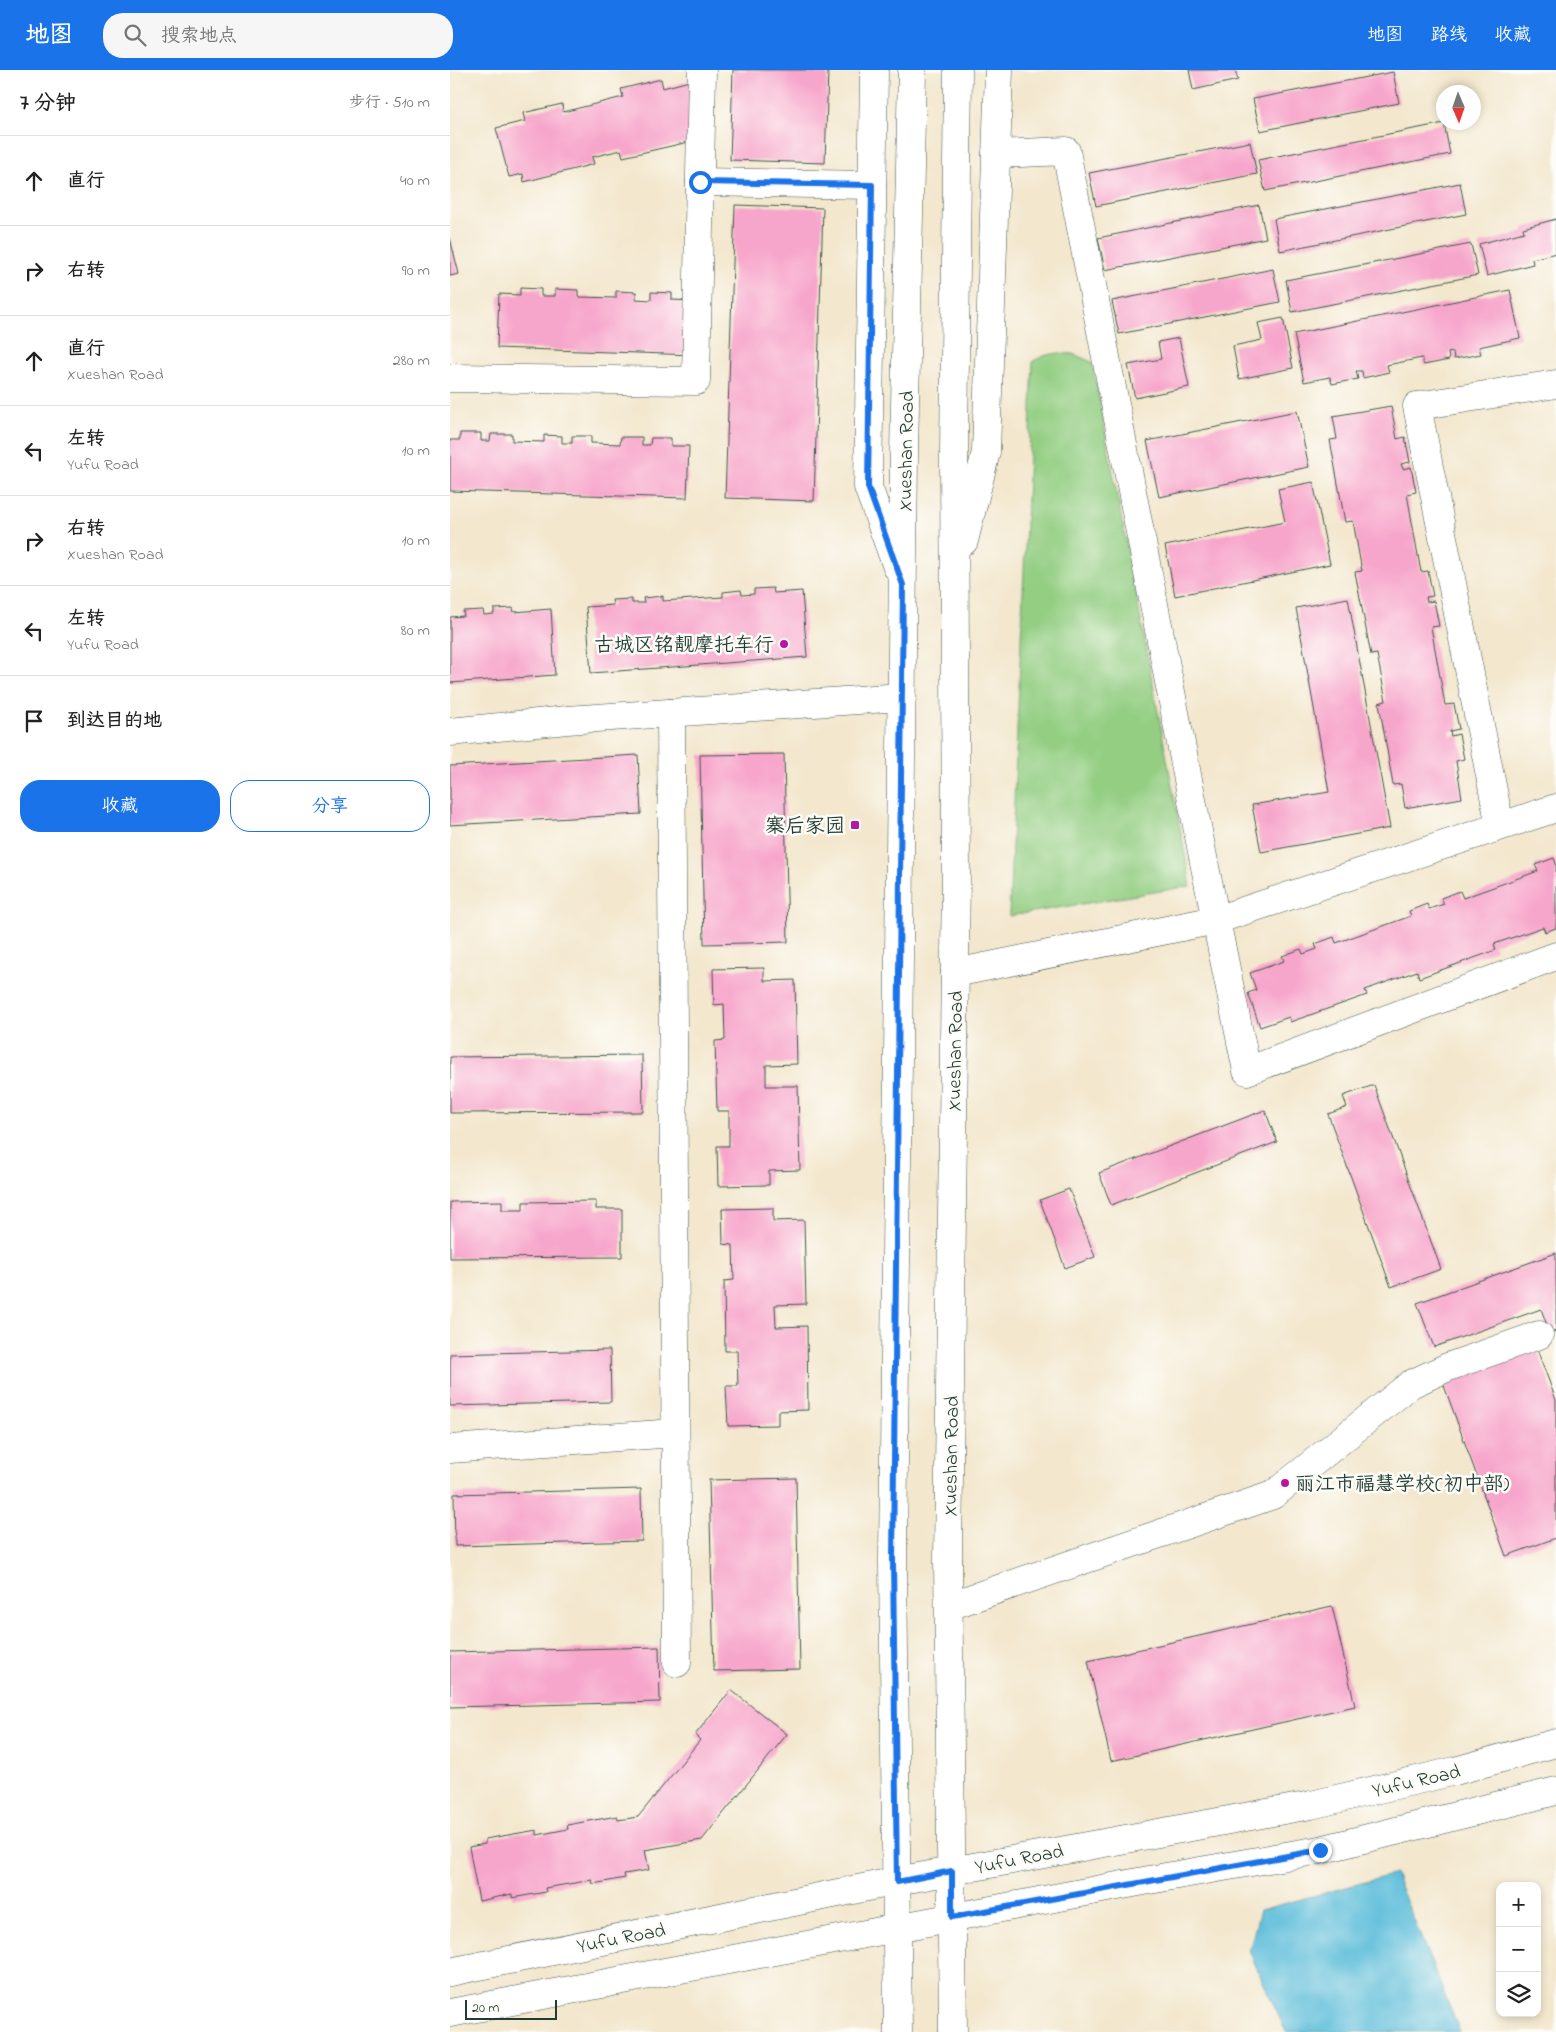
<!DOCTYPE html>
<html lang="zh">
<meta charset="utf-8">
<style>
body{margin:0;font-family:"Indie Flower","LXGW WenKai TC",sans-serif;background:#f6f6f6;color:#222}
.controls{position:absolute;right:15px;bottom:15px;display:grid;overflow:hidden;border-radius:10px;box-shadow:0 2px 8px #0003}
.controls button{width:45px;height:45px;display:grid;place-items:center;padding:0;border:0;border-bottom:1px solid #e0e0e0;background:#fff;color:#222;font:25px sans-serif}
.compass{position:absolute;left:986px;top:15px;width:45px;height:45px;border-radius:50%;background:#fff;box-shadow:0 2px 8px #0003;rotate:178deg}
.scale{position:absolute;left:15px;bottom:12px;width:92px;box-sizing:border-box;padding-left:5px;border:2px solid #1f3d34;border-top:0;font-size:14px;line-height:18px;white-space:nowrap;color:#1f3d34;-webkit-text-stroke:4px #fdfcf7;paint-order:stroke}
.stop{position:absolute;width:15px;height:15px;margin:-11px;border:4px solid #1a73e8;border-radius:50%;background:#fff}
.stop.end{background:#1a73e8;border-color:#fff;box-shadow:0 1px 5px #0008}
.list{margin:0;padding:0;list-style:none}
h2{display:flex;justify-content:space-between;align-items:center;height:65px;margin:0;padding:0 20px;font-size:21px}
h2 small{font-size:16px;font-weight:400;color:#767676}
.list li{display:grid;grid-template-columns:32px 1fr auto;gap:15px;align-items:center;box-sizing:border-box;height:90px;padding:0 20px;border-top:1px solid #e0e0e0}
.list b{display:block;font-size:19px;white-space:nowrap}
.list p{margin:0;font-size:16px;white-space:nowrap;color:#767676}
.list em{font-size:16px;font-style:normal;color:#767676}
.actions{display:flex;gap:10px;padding:15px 20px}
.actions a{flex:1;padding:11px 0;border:1px solid #1a73e8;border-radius:20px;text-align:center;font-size:18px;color:#1a73e8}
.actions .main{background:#1a73e8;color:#fff}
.icon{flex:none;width:28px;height:28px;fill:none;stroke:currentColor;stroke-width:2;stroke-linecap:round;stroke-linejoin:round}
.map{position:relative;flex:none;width:1106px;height:1962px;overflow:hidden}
header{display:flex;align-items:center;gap:30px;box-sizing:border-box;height:70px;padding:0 25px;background:#1a73e8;color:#fff}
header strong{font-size:24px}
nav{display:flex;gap:28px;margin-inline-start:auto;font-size:18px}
.search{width:350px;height:45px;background:#f6f6f6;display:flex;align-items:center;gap:12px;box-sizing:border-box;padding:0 18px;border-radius:20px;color:#767676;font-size:19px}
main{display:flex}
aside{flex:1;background:#fff}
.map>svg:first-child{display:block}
.green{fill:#93ce82;stroke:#59865b}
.water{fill:#5cbdda;stroke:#3e7d87}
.building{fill:#f7a6cb}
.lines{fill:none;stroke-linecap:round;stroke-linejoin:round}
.minor-casing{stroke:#3f564b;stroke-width:29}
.major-casing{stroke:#3f564b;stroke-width:29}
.minor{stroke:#fff;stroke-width:28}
.major{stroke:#fff;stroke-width:28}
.route{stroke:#1a73e8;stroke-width:6}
.poi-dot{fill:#b5179e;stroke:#fdfcf7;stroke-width:2}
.labels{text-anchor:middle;stroke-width:5;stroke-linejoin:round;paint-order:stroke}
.street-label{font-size:20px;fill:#1f3d34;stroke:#fdfcf7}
.poi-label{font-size:20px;fill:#1f3d34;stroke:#fdfcf7;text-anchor:end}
</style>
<header>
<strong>地图</strong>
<div class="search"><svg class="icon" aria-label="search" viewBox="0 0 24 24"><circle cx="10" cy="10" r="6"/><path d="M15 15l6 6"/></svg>搜索地点</div>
<nav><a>地图</a><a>路线</a><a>收藏</a></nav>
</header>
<main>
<aside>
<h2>7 分钟<small>步行 · 510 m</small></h2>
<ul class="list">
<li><svg class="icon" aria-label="ahead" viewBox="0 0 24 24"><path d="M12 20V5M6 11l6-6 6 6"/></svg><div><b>直行</b></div><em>40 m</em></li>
<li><svg class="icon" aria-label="right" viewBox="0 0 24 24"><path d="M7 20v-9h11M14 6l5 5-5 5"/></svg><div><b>右转</b></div><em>90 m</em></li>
<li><svg class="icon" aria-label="ahead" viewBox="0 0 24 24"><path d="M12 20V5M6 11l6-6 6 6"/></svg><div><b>直行</b><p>Xueshan Road</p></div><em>280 m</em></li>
<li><svg class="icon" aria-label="left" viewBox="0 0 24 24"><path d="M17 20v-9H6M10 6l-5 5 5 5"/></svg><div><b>左转</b><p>Yufu Road</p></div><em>10 m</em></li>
<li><svg class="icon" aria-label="right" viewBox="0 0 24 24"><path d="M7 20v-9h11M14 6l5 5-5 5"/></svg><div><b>右转</b><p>Xueshan Road</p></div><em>10 m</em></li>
<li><svg class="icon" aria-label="left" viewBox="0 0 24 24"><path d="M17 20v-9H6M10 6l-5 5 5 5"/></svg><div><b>左转</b><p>Yufu Road</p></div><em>80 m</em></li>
<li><svg class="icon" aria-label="arrive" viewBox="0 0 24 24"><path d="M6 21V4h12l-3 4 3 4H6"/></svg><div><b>到达目的地</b></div></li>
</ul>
<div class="actions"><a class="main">收藏</a><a>分享</a></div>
</aside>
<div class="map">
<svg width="1106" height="1962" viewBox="0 0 1106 1962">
<rect width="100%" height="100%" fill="#fdfcf7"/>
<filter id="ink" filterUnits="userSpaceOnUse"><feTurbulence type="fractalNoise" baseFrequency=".02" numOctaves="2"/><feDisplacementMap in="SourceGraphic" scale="10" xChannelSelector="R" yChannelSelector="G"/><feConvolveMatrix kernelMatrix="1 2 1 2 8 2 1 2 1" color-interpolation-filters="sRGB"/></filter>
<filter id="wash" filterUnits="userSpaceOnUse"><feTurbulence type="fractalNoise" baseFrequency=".0096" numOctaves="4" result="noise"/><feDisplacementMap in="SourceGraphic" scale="20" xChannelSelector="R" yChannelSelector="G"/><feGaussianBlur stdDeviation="1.12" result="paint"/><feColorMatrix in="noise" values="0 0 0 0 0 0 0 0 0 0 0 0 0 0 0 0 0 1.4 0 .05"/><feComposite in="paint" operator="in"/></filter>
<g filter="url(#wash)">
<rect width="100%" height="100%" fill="#f3e7cd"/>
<path class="green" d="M609,283L623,284L642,292L741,816L559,846L583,291L596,285Z"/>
<path class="water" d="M945,1804L1010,1962H836L799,1881L810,1840Z"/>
<g id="blocks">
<g class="building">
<path d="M283,0H378L375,93L280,90Z"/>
<path d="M739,0H785L788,10L743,20Z"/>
<path d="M943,2L949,33L810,61L803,29Z"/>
<path d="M211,9L213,18L243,10V71L173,87L171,80L142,87L144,94L74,112L73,104L59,107L46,58L75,51L73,43L112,34L113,42L173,27L171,19Z"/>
<path d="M994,53L1000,84L815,121L808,90Z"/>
<path d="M800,72L807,104L646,136L639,103Z"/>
<path d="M1010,113L1016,144L830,181L824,149Z"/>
<path d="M285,135L373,138L364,431L275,428Z"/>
<path d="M809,135L816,168L655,200L648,168Z"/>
<path d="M1106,149V183L1082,189L1083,194L1037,206L1029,174L1074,162L1073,158Z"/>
<path d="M0,168L9,204L0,206Z"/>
<path d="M1021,174L1028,205L842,242L836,210Z"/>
<path d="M823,199L830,232L669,264L662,231Z"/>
<path d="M70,218L91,219V226H105V219L128,220V227L166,228V221L186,222V229L201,230V222L222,223V230L246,231L244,285L47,278L49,224L70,225Z"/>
<path d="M1060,220L1070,268L1029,277L1031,284L1004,289L1003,282L998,283L999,290L974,295L972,288L937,295L939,302L913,308L912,301H906L908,309L882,314L880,307L854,312L844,264Z"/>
<path d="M833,248L843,298L789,309L783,276L812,270L808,253Z"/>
<path d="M729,268L739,317L685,328L678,295L711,289L708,272Z"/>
<path d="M941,336L947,369L955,367L960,392L951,394L953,399L961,397L966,422L957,424L971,502L978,501L983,526L976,527L977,532L984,531L989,556L981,557L995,635L1004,634L1009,659L1000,661L1001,666L1009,664L1014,689L1006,691L1012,728L955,738L951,714L943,715L929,633L936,631L927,584L921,585L905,502L912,501L903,451L895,452L880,370L887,369L883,346Z"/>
<path d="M847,341L859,397L709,427L697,371Z"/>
<path d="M10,363H31V371H40L41,364H62V371L94,372V365L112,366V373H122V366H141V373L170,374L171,367H192V375H200L201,368H221V376H239L237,428L0,421V370H10Z"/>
<path d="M863,412L880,494L725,526L715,476L835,452L828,419Z"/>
<path d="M323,518L324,523L352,521L357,587L141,603L136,537L163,535L162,530L182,529V533H194L193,528L213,526V531L273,527V522L291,520L292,525L304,524V519Z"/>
<path d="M898,528L940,758L811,782L802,735L879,722L846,538Z"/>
<path d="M63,538L64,542L101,539L105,605L0,613V547L14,546L13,541L33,540L34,545L44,544V539Z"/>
<path d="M334,684L338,872L254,874L250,685Z"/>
<path d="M188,685L191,744L0,755V696Z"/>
<path d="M1104,788L1106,793V858L1095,862L1093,857L1044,874L1046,880L969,908L967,901L915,920L917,925L840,952L839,947L810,957L798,923L806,920L800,903L834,891L832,886L851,879L853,884L867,879L865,874L884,867L886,873L961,846L959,841L977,834L979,839L994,834L991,828L1010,821L1013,828L1088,801L1085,795Z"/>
<path d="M314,898V911L345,910L347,994L316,995V1016H348L350,1100L319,1101V1115L268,1116L267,1076H279V1041H267L265,971L275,970L274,934L264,935L263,899Z"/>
<path d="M192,985L193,1042L0,1043V987Z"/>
<path d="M924,1015L991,1199L941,1217L878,1044L897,1037L893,1026Z"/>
<path d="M815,1040L827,1072L661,1135L649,1103Z"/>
<path d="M619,1119L645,1187L615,1198L590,1130Z"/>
<path d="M52,1131V1140H73V1132L146,1131V1139H172V1187L0,1188V1132Z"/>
<path d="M323,1138V1151L354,1150L356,1234L325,1235L326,1257L357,1256L358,1340L328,1341V1355L278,1356L276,1316H288L287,1281H275L274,1211L284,1210L283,1175L273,1174L272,1139Z"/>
<path d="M1106,1183V1261L1100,1263L1091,1239L984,1277L967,1233Z"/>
<path d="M1087,1279L1106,1330V1468L1056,1486L993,1313Z"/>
<path d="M160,1280L161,1332L0,1336V1284Z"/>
<path d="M346,1408L350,1599L264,1601L259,1410Z"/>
<path d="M191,1419L192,1471L5,1476L4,1424Z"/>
<path d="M882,1536L905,1636L661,1691L638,1591Z"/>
<path d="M209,1577L210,1632L0,1637V1582Z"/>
<path d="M281,1620L337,1664L252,1770L195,1780L199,1800L174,1804L175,1808L143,1814L142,1810L95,1818L96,1822L62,1828V1824L29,1831L19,1777L35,1774V1769L87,1760V1765L118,1759L117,1755L167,1746L168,1750L188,1747L250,1670L245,1665Z"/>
</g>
</g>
</g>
<g filter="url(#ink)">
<use href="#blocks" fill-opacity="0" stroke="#3f564b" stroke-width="1"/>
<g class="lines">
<defs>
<g id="minor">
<path d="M546,84L616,81L754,792L797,1001L1106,886"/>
<path d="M250,112L422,115"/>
<path d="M0,308L246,311L252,0"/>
<path d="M221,643L227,1593"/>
<path d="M0,662L117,650L452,627"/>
<path d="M1050,756L967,336L1106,314"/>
<path d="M505,903L766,850L1106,738"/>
<path d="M0,1379L225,1363"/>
<path d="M499,1536L823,1425L961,1314L998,1297L1089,1265"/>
<path d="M0,1902L447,1811L861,1735L1005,1701L1106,1673"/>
<path d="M0,1943L699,1810L870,1780L1106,1721"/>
</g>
<g id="major">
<path d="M424,0L418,417L447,497"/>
<path d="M514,471L536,382L549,0"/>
<path d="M448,1962L443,1491L454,384L462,0"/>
<path d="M503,1962L498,1490L506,802L504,383L508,0"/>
</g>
</defs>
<use href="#minor" class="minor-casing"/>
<use href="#major" class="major-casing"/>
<use href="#minor" class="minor"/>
<use href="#major" class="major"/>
</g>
</g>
<g class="lines" filter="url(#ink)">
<path class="route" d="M250,112L422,115L418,417L453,515L443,1491L447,1812L502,1801V1847L870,1780"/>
</g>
<g class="poi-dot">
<circle cx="334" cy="574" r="5"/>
<rect x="400" y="750" width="10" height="10" rx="2.5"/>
<circle cx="835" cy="1413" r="5"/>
</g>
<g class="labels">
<g class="street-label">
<text transform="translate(455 381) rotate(-89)" y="7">Xueshan Road</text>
<text transform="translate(504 981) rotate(-89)" y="7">Xueshan Road</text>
<text transform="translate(500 1386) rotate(-89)" y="7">Xueshan Road</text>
<text transform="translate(966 1710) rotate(-13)" y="7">Yufu Road</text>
<text transform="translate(569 1788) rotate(-11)" y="7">Yufu Road</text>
<text transform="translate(171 1867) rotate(-11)" y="7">Yufu Road</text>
</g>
<g class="poi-label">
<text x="324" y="581">古城区铭靓摩托车行</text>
<text x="395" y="762">寨后家园</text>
<text x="845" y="1420" text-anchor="start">丽江市福慧学校(初中部)</text>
</g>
</g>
</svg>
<div class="controls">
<button>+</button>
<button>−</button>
<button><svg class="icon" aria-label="layers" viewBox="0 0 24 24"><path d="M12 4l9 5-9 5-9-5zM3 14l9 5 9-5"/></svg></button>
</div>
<svg class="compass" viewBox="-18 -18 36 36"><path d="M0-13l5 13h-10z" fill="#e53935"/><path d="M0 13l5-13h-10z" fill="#767676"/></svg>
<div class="scale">20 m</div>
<div class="stop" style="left:250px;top:112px"></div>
<div class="stop end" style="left:870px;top:1780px"></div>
</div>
</main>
